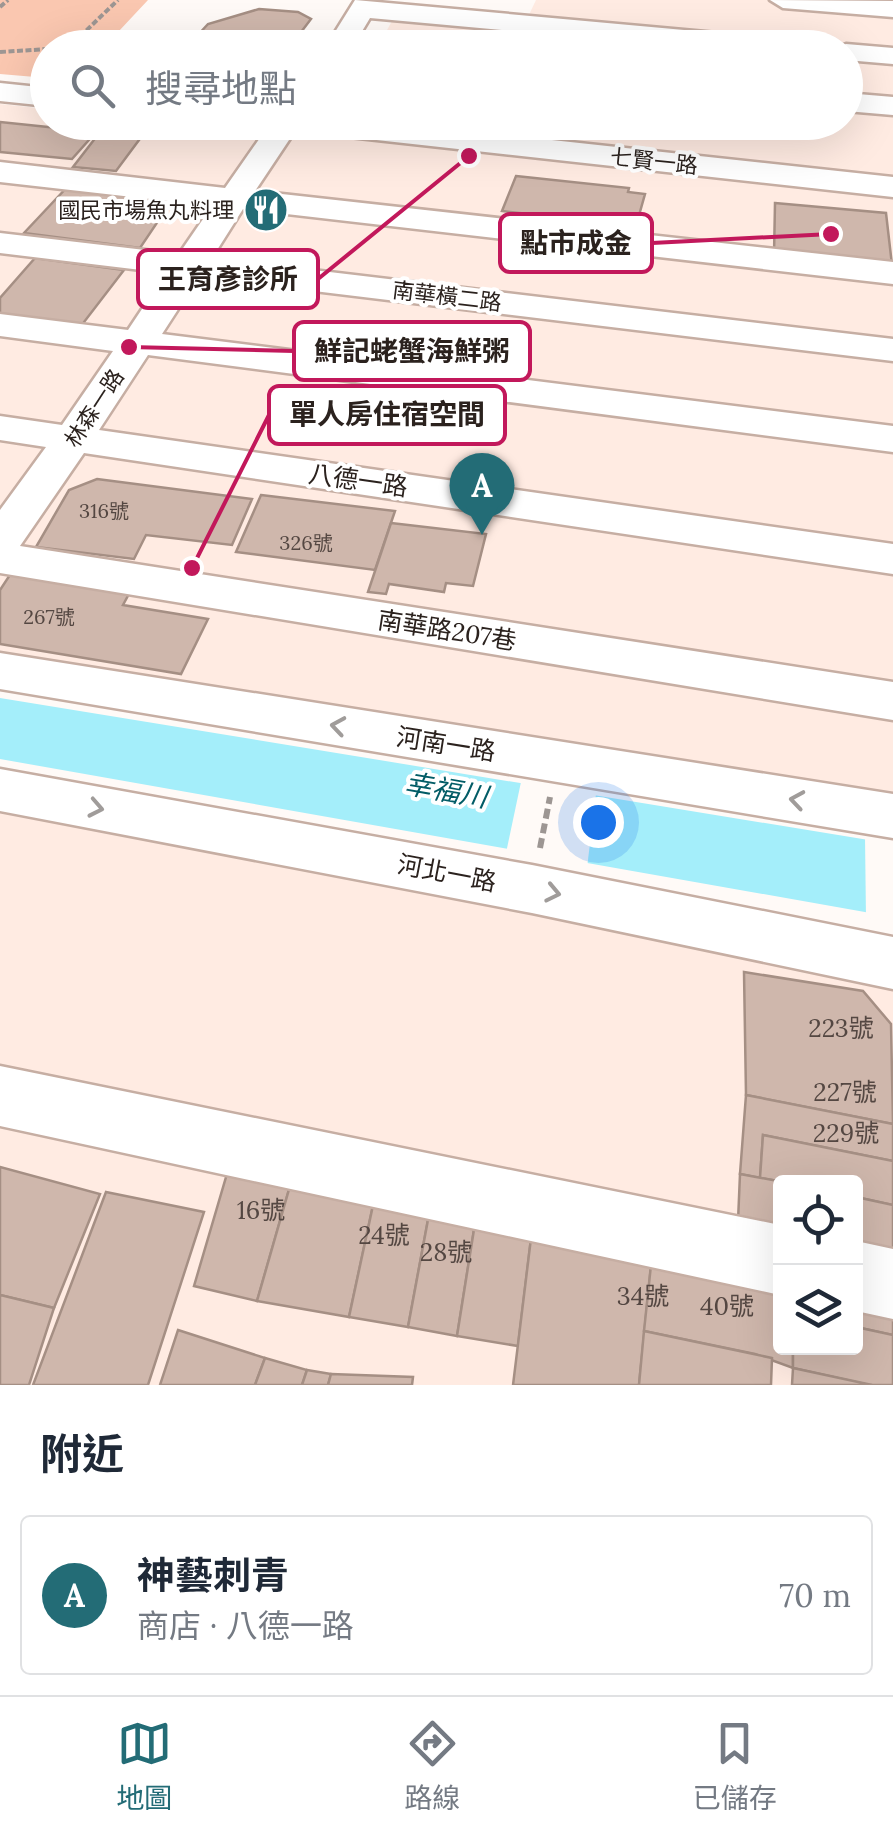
<!DOCTYPE html>
<html lang="zh-TW">
<meta charset="utf-8">
<style>
body{margin:0;font-family:Lora,"Noto Sans TC",serif;background:#f2f2f3;color:#1f2937}
.controls{position:absolute;right:30px;bottom:30px;display:grid;overflow:hidden;border-radius:10px;box-shadow:0 10px 40px #0002}
.controls button{width:90px;height:90px;display:grid;place-items:center;padding:0;border:0;border-bottom:2px solid #e0e1e3;background:#fff;color:#1f2937;font:50px sans-serif}
.you{position:absolute;left:598px;top:822px;width:35px;height:35px;margin:-25px;border:8px solid #fff;border-radius:50%;background:#1a73e8;box-shadow:0 0 0 15px #1a73e833}
.badge{display:grid;place-items:center;width:65px;height:65px;border-radius:50%;background:#236c76;color:#fff;font-size:32px;font-weight:700}
.pin{position:absolute;translate:-50% -82px;filter:drop-shadow(0 2px 5px #0008)}
.pin::after{content:'';position:absolute;top:52px;width:35px;height:30px;background:inherit;clip-path:polygon(0 0,100% 0,50% 100%)}
.list{margin:0;padding:0;list-style:none}
h2{display:flex;justify-content:space-between;align-items:center;height:130px;margin:0;padding:0 40px;font-size:42px}
h2 small{font-size:32px;font-weight:400;color:#747a83}
.list li{display:grid;grid-template-columns:65px 1fr auto;gap:30px;align-items:center;box-sizing:border-box;height:160px;margin:0 20px 20px;padding:0 20px;border:2px solid #e0e1e3;border-radius:10px}
.list b{display:block;font-size:38px;white-space:nowrap}
.list p{margin:0;font-size:32px;white-space:nowrap;color:#747a83}
.list em{font-size:32px;font-style:normal;color:#747a83}
.icon{flex:none;width:55px;height:55px;fill:none;stroke:currentColor;stroke-width:2;stroke-linecap:round;stroke-linejoin:round}
.map{position:relative;flex:none;width:893px;height:1385px;overflow:hidden}
.search{position:absolute;background:#fff;box-shadow:0 10px 40px #0002;left:30px;right:30px;top:30px;height:110px;display:flex;align-items:center;gap:25px;box-sizing:border-box;padding:0 35px;border-radius:55px;color:#747a83;font-size:38px}
.sheet{height:310px;background:#fff}
nav{display:flex;justify-content:space-around;align-items:center;box-sizing:border-box;height:140px;border-top:2px solid #e0e1e3;background:#fff;font-size:28px;color:#747a83}
nav a{display:grid;justify-items:center;gap:5px}
nav .on{color:#236c76}
.map>svg:first-child{display:block}
.built{fill:#ffebe2;fill-rule:evenodd}
.green{fill:#fac7b0}
.water{fill:#a4eefa}
.pier{fill:#fffaf7}
.building{fill:#cfb7ac;stroke:#a58f84;stroke-width:2.5}
.lines{fill:none;stroke-linecap:round;stroke-linejoin:round}
.minor-casing{stroke:#c6aea3;stroke-width:5}
.path-far1{stroke:#9d9693;stroke-width:4;stroke-dasharray:6 2.5;stroke-linecap:butt}
.path{stroke:#9d9693;stroke-width:6;stroke-dasharray:10 5;stroke-linecap:butt}
.minor{fill:#fff;fill-rule:evenodd}
.oneway{stroke:#a09c9a}
.labels{text-anchor:middle;stroke-width:8;stroke-linejoin:round;paint-order:stroke}
.number-label{font-size:20px;fill:#544742}
.far-street-label{font-size:22px;fill:#2b221e;stroke:#fff}
.far-poi-label{font-size:22px;fill:#2b221e;stroke:#fff;text-anchor:end}
.street-label{font-size:25px;fill:#2b221e;stroke:#fff}
.near-number-label{font-size:25px;fill:#544742}
.water-label{font-size:28px;font-style:italic;fill:#025c66;stroke:#fff}
.leader{fill:none;stroke:#c2185b;stroke-width:4}
.callout-dot{fill:#c2185b;stroke:#fff;stroke-width:4}
.callout{fill:#fff;stroke:#c2185b;stroke-width:4}
.callout-label{font-size:28px;text-anchor:middle;font-weight:bold;fill:#2b221e}
</style>
<div class="map">
<svg width="893" height="1385" viewBox="0 0 893 1385">
<rect width="100%" height="100%" fill="#fffaf7"/>
<g class="built">
<path d="M536,0H893V826L0,666V104L47,109L48,122L175,123L329,139L338,122H846V48L378,47L393,19H527Z"/>
<path d="M0,812L893,974V1385H0ZM780,1182H856V1348H780Z"/>
</g>
<path class="green" d="M0,0H148L104,47L48,48L47,78L0,74Z"/>
<path class="water" d="M0,698L893,844V917L0,759Z"/>
<g class="pier">
<path d="M521,782L596,794L587,868L506,853Z"/>
<path d="M865,837L893,841V922L866,918Z"/>
</g>
<g class="building">
<path d="M259,9L298,12L311,19L289,48H186L208,24Z"/>
<path d="M371,37L447,44L445,48H365Z"/>
<path d="M579,37L646,44L645,48H574Z"/>
<path d="M0,122L96,132L72,159L0,152Z"/>
<path d="M100,132L142,136L116,171L73,167Z"/>
<path d="M516,176L629,188L628,192L645,194L636,226L502,211Z"/>
<path d="M71,183L175,196L140,248L24,233Z"/>
<path d="M775,203L886,213L892,265L774,255Z"/>
<path d="M35,258L124,270L81,326L0,315V298Z"/>
<path d="M97,479L252,499L232,545L146,535L134,559L36,547L69,490Z"/>
<path d="M261,495L395,511L375,570L236,552Z"/>
<path d="M391,523L486,534L473,586L446,583L444,592L389,584L386,594L368,592Z"/>
<path d="M19,561L137,579L123,605L208,619L181,674L0,644V590Z"/>
<path d="M744,972L863,991L891,1024L893,1124L746,1095Z"/>
<path d="M746,1095L893,1124V1161L763,1135L760,1178L740,1174Z"/>
<path d="M763,1135L893,1161V1205L856,1197V1182H783L760,1178Z"/>
<path d="M0,1167L100,1194L54,1308L0,1295Z"/>
<path d="M229,1167L292,1179L257,1301L194,1286Z"/>
<path d="M740,1174L783,1182L780,1254L737,1245Z"/>
<path d="M292,1179L375,1196L349,1317L257,1301Z"/>
<path d="M106,1192L204,1212L148,1385H33Z"/>
<path d="M375,1196L430,1209L408,1327L349,1317Z"/>
<path d="M856,1197L893,1205V1276L856,1268Z"/>
<path d="M430,1209L476,1217L457,1336L408,1327Z"/>
<path d="M476,1217L533,1222L518,1346L457,1336Z"/>
<path d="M533,1222L653,1246L639,1385H513Z"/>
<path d="M653,1246L780,1265V1348H793V1368L755,1354L644,1331Z"/>
<path d="M856,1281L893,1289V1335L856,1327Z"/>
<path d="M0,1295L54,1308L29,1385H0Z"/>
<path d="M856,1327L893,1335V1385H869L793,1368V1348H856Z"/>
<path d="M178,1330L265,1358L255,1385H160Z"/>
<path d="M644,1331L772,1358L771,1385H639Z"/>
<path d="M265,1358L307,1370L302,1385H255Z"/>
<path d="M793,1368L872,1385H792Z"/>
<path d="M307,1370L331,1374L328,1385H302Z"/>
<path d="M331,1374L413,1377L412,1385H328Z"/>
</g>
<g class="lines">
<defs>
<g id="minor">
<path d="M355,0L794,40L807,48H698L370,18L352,48H325Z"/>
<path d="M770,0L893,1V17L783,8Z"/>
<path d="M846,44L893,48V64L846,60V48H835Z"/>
<path d="M0,83L48,88V106L0,101Z"/>
<path d="M846,93L893,97V115L846,111Z"/>
<path d="M271,122H385L893,177V197L295,131L255,191L893,262V284L243,209L212,258L893,339V361L199,277L162,334L893,426V452L148,355L99,430L893,544V574L84,453L20,546L893,682V720L0,573V510L46,447L0,440V416L62,425L113,351L0,336V314L128,330L166,273L0,253V233L179,254L212,206L0,182V162L225,188Z"/>
<path d="M0,653L893,794V838L0,689Z"/>
<path d="M0,769L532,865L893,937V989L532,913L0,811Z"/>
<path d="M0,1066L780,1225V1295L0,1126Z"/>
<path d="M856,1241L893,1249V1319L856,1311Z"/>
</g>
</defs>
<use href="#minor" class="minor-casing"/>
<g class="path-far1">
<path d="M0,7L8,0"/>
<path d="M54,48L72,40"/>
<path d="M68,48L118,0"/>
<path d="M0,52L48,49"/>
</g>
<path class="path" d="M540,848L550,797"/>
<use href="#minor" class="minor"/>
</g>
<defs><path id="oneway-chevron" d="M-2-3.5L2.5 0L-2 3.5" fill="none" stroke-width="1.6" stroke-linecap="round" stroke-linejoin="round" transform="scale(2.5)"/></defs>
<g class="oneway">
<use href="#oneway-chevron" transform="translate(338 726) rotate(-171)"/>
<use href="#oneway-chevron" transform="translate(797 800) rotate(-171)"/>
<use href="#oneway-chevron" transform="translate(96 808) rotate(11)"/>
<use href="#oneway-chevron" transform="translate(553 893) rotate(12)"/>
</g>
<defs>
<symbol id="restaurant-disc" viewBox="-11 -11 22 22"><circle r="9.5" fill="#236c76" stroke="#fff"/><path d="M-5-6h1v4h1v-4h1v4h1v-4h1v5L-1.5 .5V6h-2V.5L-5-1ZM5-6V6H3V1.5H1.5Q1.5-4 5-6Z" fill="#fff"/></symbol>
</defs>
<g fill-rule="evenodd">
<use href="#restaurant-disc" x="241" y="185" width="50" height="50"/>
</g>
<g class="labels">
<g class="number-label">
<text x="104" y="518">316號</text>
<text x="306" y="550">326號</text>
<text x="49" y="624">267號</text>
</g>
<g class="far-street-label">
<text transform="translate(654 161) rotate(6)" y="8">七賢一路</text>
<text transform="translate(447 296) rotate(7)" y="8">南華橫二路</text>
<text transform="translate(94 408) rotate(-57)" y="8">林森一路</text>
</g>
<g class="far-poi-label">
<text x="234" y="218">國民市場魚丸料理</text>
</g>
<g class="street-label">
<text transform="translate(358 480) rotate(8)" y="9">八德一路</text>
<text transform="translate(447 630) rotate(9)" y="9">南華路207巷</text>
<text transform="translate(446 744) rotate(9)" y="9">河南一路</text>
<text transform="translate(447 873) rotate(11)" y="9">河北一路</text>
</g>
<g class="near-number-label">
<text x="841" y="1037">223號</text>
<text x="845" y="1101">227號</text>
<text x="846" y="1142">229號</text>
<text x="261" y="1219">16號</text>
<text x="384" y="1244">24號</text>
<text x="446" y="1261">28號</text>
<text x="643" y="1305">34號</text>
<text x="727" y="1315">40號</text>
</g>
<g class="water-label">
<text transform="translate(446 790) rotate(10)" y="10">幸福川</text>
</g>
</g>
<path class="leader" d="M831 234L652 243M469 156L318 279M129 347L294 351M192 568L269 415"/>
<g class="callout-dot">
<circle cx="831" cy="234" r="10"/>
<circle cx="469" cy="156" r="10"/>
<circle cx="129" cy="347" r="10"/>
<circle cx="192" cy="568" r="10"/>
</g>
<g class="callout">
<rect x="500" y="214" width="152" height="58" rx="10"/>
<rect x="138" y="250" width="180" height="58" rx="10"/>
<rect x="294" y="322" width="236" height="58" rx="10"/>
<rect x="269" y="386" width="236" height="58" rx="10"/>
</g>
<g class="callout-label">
<text x="576" y="253">點市成金</text>
<text x="228" y="289">王育彥診所</text>
<text x="412" y="361">鮮記蛯蟹海鮮粥</text>
<text x="387" y="424">單人房住宿空間</text>
</g>
</svg>
<div class="controls">
<button><svg class="icon" aria-label="locate" viewBox="0 0 24 24"><circle cx="12" cy="12" r="6"/><path d="M12 2v4M12 18v4M2 12h4M18 12h4"/></svg></button>
<button><svg class="icon" aria-label="layers" viewBox="0 0 24 24"><path d="M12 4l9 5-9 5-9-5zM3 14l9 5 9-5"/></svg></button>
</div>
<div class="you"></div>
<div class="pin badge" style="left:482px;top:535px">A</div>
<div class="search"><svg class="icon" aria-label="search" viewBox="0 0 24 24"><circle cx="10" cy="10" r="6"/><path d="M15 15l6 6"/></svg>搜尋地點</div>
</div>
<section class="sheet">
<h2>附近<small></small></h2>
<ul class="list">
<li><span class="badge">A</span><div><b>神藝刺青</b><p>商店 · 八德一路</p></div><em>70 m</em></li>
</ul>
</section>
<nav>
<a class="on"><svg class="icon" aria-label="map" viewBox="0 0 24 24"><path d="M3 6l6-2 6 2 6-2v14l-6 2-6-2-6 2zM9 4v14M15 6v14"/></svg>地圖</a>
<a><svg class="icon" aria-label="directions" viewBox="0 0 24 24"><path d="M12 3l9 9-9 9-9-9zM9 14v-3h6M13 9l2 2-2 2"/></svg>路線</a>
<a><svg class="icon" aria-label="saved" viewBox="0 0 24 24"><path d="M7 4h10v16l-5-4-5 4z"/></svg>已儲存</a>
</nav>
